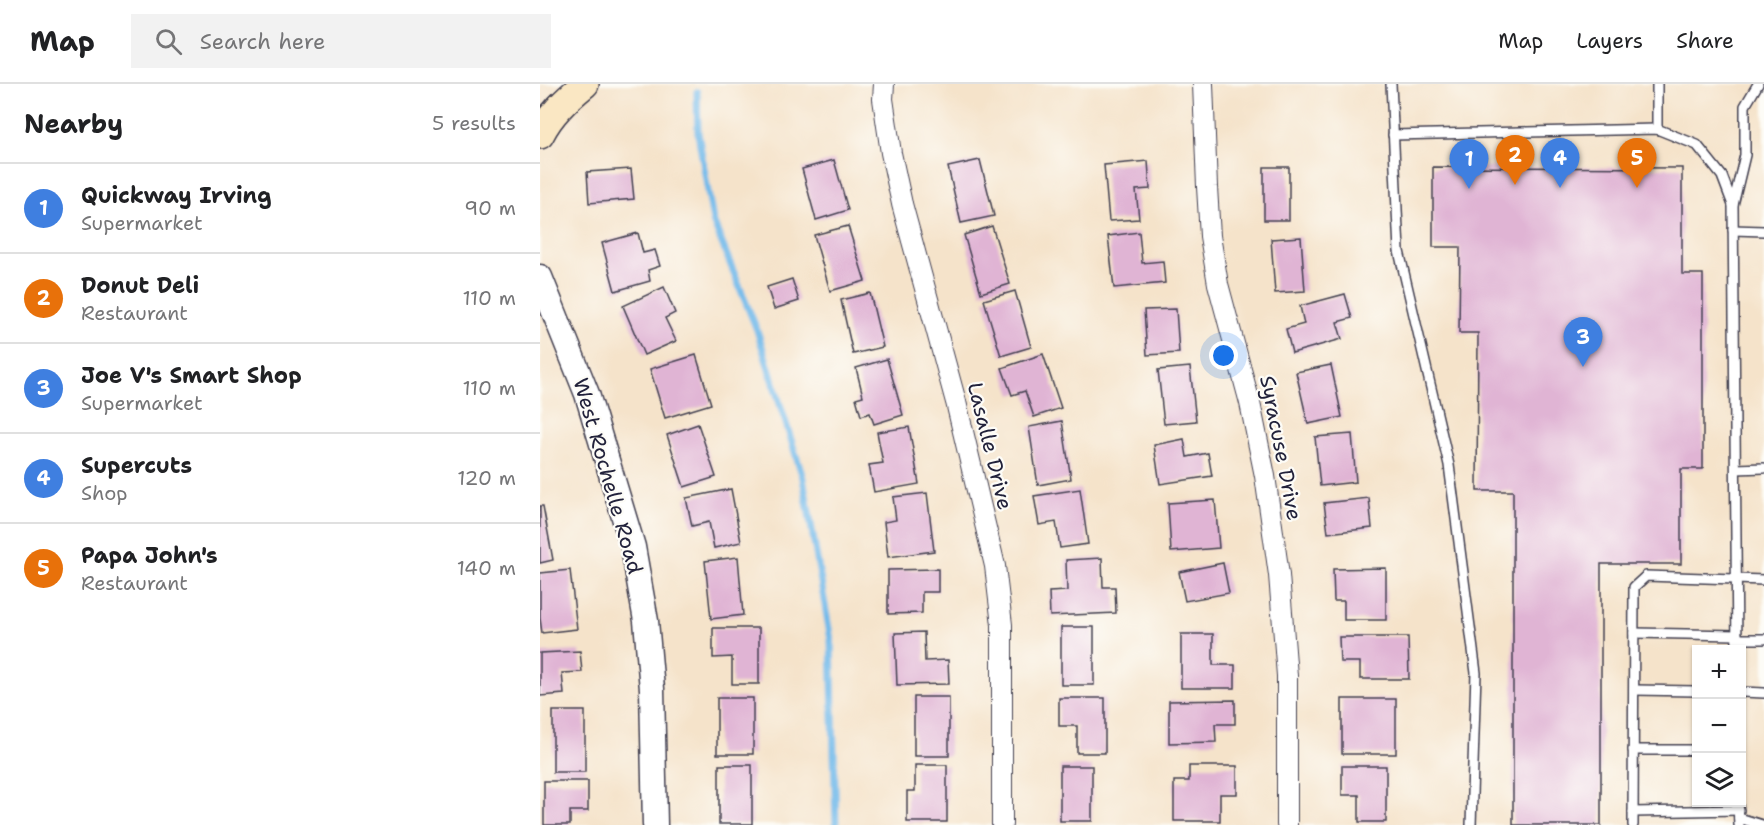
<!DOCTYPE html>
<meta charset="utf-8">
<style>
body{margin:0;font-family:"Shantell Sans",sans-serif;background:#f2f2f2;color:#202124}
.controls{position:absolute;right:18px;bottom:18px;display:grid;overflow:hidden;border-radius:0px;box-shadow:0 2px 4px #0004}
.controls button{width:54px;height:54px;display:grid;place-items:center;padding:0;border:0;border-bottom:2px solid #e0e0e0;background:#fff;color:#202124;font:30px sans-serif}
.you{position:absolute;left:684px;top:272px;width:21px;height:21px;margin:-15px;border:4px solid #fff;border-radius:50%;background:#1a73e8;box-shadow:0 0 0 9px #1a73e833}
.badge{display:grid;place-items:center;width:39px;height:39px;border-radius:50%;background:#d1495b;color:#fff;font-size:20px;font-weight:700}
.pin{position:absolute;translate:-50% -50px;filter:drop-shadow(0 2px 3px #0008)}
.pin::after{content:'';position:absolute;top:32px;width:21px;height:18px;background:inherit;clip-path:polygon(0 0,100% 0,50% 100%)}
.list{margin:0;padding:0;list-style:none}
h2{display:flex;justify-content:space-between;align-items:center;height:78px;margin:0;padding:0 24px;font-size:26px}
h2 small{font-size:20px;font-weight:400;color:#757577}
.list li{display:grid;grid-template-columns:39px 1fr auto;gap:18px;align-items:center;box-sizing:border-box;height:90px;padding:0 24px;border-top:2px solid #e0e0e0}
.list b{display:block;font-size:22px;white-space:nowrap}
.list p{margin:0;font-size:20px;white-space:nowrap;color:#757577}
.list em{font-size:20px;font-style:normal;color:#757577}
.icon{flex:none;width:33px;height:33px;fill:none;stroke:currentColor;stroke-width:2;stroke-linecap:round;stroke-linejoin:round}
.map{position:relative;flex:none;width:1224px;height:741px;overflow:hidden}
header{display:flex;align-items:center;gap:36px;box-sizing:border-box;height:84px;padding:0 30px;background:#fff;border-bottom:2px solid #e0e0e0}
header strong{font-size:28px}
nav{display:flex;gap:33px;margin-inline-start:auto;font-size:21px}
.search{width:420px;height:54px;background:#f2f2f2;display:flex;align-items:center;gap:15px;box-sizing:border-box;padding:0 21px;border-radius:0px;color:#757577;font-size:22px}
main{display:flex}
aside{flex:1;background:#fff}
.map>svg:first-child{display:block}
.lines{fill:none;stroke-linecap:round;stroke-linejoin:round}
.stream{stroke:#72baea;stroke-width:7}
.building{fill:#e0b4d4}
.service-casing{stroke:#423f50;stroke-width:12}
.minor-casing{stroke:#423f50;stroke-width:22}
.tertiary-casing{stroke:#423f50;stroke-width:27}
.secondary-casing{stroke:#423f50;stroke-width:30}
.service{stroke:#fff;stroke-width:9}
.minor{stroke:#fff;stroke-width:20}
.tertiary{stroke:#fff;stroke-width:24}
.secondary{stroke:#fae7c3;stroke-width:27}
.labels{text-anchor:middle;stroke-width:4.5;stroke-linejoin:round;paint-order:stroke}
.street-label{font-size:21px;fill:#22223b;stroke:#fdfcf7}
</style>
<header>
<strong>Map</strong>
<div class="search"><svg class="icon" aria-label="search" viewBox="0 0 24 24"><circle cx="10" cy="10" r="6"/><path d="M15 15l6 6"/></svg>Search here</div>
<nav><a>Map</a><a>Layers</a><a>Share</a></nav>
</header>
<main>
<aside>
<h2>Nearby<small>5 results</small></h2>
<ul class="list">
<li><span class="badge" style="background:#3f7fe0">1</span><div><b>Quickway Irving</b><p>Supermarket</p></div><em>90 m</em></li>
<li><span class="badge" style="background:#e8710a">2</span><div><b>Donut Deli</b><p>Restaurant</p></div><em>110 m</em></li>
<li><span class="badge" style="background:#3f7fe0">3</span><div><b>Joe V's Smart Shop</b><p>Supermarket</p></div><em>110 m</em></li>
<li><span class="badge" style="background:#3f7fe0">4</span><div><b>Supercuts</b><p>Shop</p></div><em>120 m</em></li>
<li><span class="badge" style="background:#e8710a">5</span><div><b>Papa John's</b><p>Restaurant</p></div><em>140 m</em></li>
</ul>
</aside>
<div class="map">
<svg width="1224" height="741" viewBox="0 0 1224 741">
<rect width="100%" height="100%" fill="#fdfcf7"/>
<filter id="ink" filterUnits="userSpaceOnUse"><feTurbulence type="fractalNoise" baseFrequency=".0167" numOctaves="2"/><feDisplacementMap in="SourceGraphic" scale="12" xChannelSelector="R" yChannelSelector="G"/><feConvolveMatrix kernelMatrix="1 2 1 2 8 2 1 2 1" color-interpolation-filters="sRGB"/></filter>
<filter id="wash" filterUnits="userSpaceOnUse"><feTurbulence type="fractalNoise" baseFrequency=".008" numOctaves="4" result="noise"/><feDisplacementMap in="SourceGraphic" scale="24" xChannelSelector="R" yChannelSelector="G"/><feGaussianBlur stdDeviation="1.35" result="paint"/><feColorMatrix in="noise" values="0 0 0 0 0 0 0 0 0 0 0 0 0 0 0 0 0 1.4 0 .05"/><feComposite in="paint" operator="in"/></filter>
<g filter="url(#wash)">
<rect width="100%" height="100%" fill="#f5e3ca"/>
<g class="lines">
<path class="stream" d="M157,8L158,49L173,137L217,246L263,394L291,556L296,741"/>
</g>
<g id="blocks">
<g class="building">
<path d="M294,76L308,126L276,136L262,85Z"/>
<path d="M440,76L454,132L421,139L408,83Z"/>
<path d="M608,77L610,105L596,106L599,135L569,137L564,81Z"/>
<rect x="724" y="83" width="25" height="53"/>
<path d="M893,83L1142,84V190H1163V385H1141V480H1061V741H973V407H937L938,249H919L920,163H893Z"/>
<path d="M91,85L94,115L49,119L47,88Z"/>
<path d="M308,142L325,197L290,207L274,151Z"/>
<path d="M452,142L470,200L441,209L424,151Z"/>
<path d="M599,148L602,179L623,177L625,199L574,204L568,152Z"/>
<path d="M98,149L103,169L115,166L120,182L108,186L110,197L75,207L62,159Z"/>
<path d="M761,153L765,207L735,209L731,155Z"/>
<path d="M252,195L259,217L234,225L227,203Z"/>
<path d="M124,203L135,229L125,234L136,257L104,271L83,222Z"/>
<path d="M475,207L491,263L461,272L444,216Z"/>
<path d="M330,209L343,263L313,270L301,216Z"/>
<path d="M805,210L812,234L797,238L802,255L752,269L746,245L764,240L760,222Z"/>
<path d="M636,225L639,269L607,271L604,226Z"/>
<path d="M503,270L521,324L494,333L485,307L472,311L462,284Z"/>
<path d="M156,271L171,320L125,334L110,285Z"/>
<path d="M347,275L363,331L334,340L330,329L321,332L316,314L323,312L316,284Z"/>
<path d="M791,281L802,333L768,340L756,288Z"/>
<path d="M650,283L656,337L624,340L618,286Z"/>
<path d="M522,337L531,395L498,401L489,343Z"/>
<path d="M158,340L176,393L144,403L127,351Z"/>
<path d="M369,343L379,400L334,408L329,381L343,379L337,348Z"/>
<path d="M812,350L816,398L780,402L775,353Z"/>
<path d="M644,355L647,373L668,369L672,392L620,400L614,361Z"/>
<path d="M191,405L201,458L174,464L169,438L152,442L146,414Z"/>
<path d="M540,405L548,460L520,464L516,438L499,441L494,412Z"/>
<path d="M387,409L394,467L348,473L344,438L356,436L353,413Z"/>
<path d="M829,414L832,444L788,449L784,419Z"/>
<path d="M675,416L679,464L631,468L628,419Z"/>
<path d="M0,422H3L13,476L0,479Z"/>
<path d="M198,473L203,531L171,535L165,477Z"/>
<path d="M562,474L563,503H575L576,529L510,532L509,508L527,507L526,476Z"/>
<path d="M683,479L689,509L645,517L639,488Z"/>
<path d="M846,484V536H804V517H794L793,485Z"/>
<path d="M398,485V508H382V529L348,530V486Z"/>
<path d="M30,486L37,545L2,549L0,534V489Z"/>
<rect x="521" y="543" width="33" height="58"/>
<path d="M173,544H219V600H192V573L173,574Z"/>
<path d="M384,548L385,577L408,576L409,600L357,601L355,549Z"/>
<path d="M641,550H673V581H695V604H641Z"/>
<path d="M799,553H868L869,595H820V578H800Z"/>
<path d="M40,567L42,588L22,589L24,610L0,612V569Z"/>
<rect x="374" y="613" width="35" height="59"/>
<rect x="177" y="614" width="36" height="56"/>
<path d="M519,614H565V669H537V642H519Z"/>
<rect x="802" y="615" width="54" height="55"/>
<path d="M695,616V640H675L676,658L629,659V617Z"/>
<rect x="13" y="627" width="32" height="61"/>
<rect x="179" y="681" width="33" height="59"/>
<path d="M375,681H407V738H367V707H375Z"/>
<rect x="520" y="682" width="32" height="55"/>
<path d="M649,682H697V710H680V737H634V697H649Z"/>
<path d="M802,682H846V738H819V711H802Z"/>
<path d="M4,697H48V727H30V741H4Z"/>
</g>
</g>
</g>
<g filter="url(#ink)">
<use href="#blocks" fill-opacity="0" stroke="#423f50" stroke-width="1.5"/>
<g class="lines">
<defs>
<g id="service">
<path d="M851,0L859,167L909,381L936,589L931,741"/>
<path d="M1117,0V45"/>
<path d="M853,51L1117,45L1157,61L1182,92L1193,121L1197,566"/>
<path d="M1193,121L1205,71V22L1218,0"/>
<path d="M1193,146L1224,147"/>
<path d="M1196,385L1224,384"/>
<path d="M1094,549L1197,551"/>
<path d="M1197,555H1224"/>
<path d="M1094,606L1156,607"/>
<path d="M1202,608L1224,609"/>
<path d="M1093,666H1156"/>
<path d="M1198,718L1199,741"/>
<path d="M1093,728L1199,726"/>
<path d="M1199,734L1222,741"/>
<path d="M1093,741L1094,503L1106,492L1224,496"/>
</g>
<g id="minor">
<path d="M344,0L343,15L351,69L362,120L416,318L455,482L462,541V741"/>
<path d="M663,0L667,103L670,152L678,200L710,319L725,392L739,491L747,592V741"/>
</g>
<path id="tertiary" d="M0,193L47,310L93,463L106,537L112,605L115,741"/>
<path id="secondary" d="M0,51C11,29 27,15 45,0"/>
</defs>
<use href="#service" class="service-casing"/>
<use href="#minor" class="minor-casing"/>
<use href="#tertiary" class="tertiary-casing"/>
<use href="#secondary" class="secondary-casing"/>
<use href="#service" class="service"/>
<use href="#minor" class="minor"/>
<use href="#tertiary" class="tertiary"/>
<use href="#secondary" class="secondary"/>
</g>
</g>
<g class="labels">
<g class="street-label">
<text transform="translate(450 362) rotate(76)" y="7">Lasalle Drive</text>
<text transform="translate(741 364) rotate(79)" y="7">Syracuse Drive</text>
<text transform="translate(68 392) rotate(74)" y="7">West Rochelle Road</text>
</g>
</g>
</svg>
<div class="controls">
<button>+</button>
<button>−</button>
<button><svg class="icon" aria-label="layers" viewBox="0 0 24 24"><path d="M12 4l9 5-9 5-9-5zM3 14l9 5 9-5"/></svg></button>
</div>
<div class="you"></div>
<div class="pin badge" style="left:929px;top:105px;background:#3f7fe0">1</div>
<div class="pin badge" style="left:975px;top:101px;background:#e8710a">2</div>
<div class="pin badge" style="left:1043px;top:283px;background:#3f7fe0">3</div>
<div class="pin badge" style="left:1020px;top:104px;background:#3f7fe0">4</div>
<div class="pin badge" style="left:1097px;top:104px;background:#e8710a">5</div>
</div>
</main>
